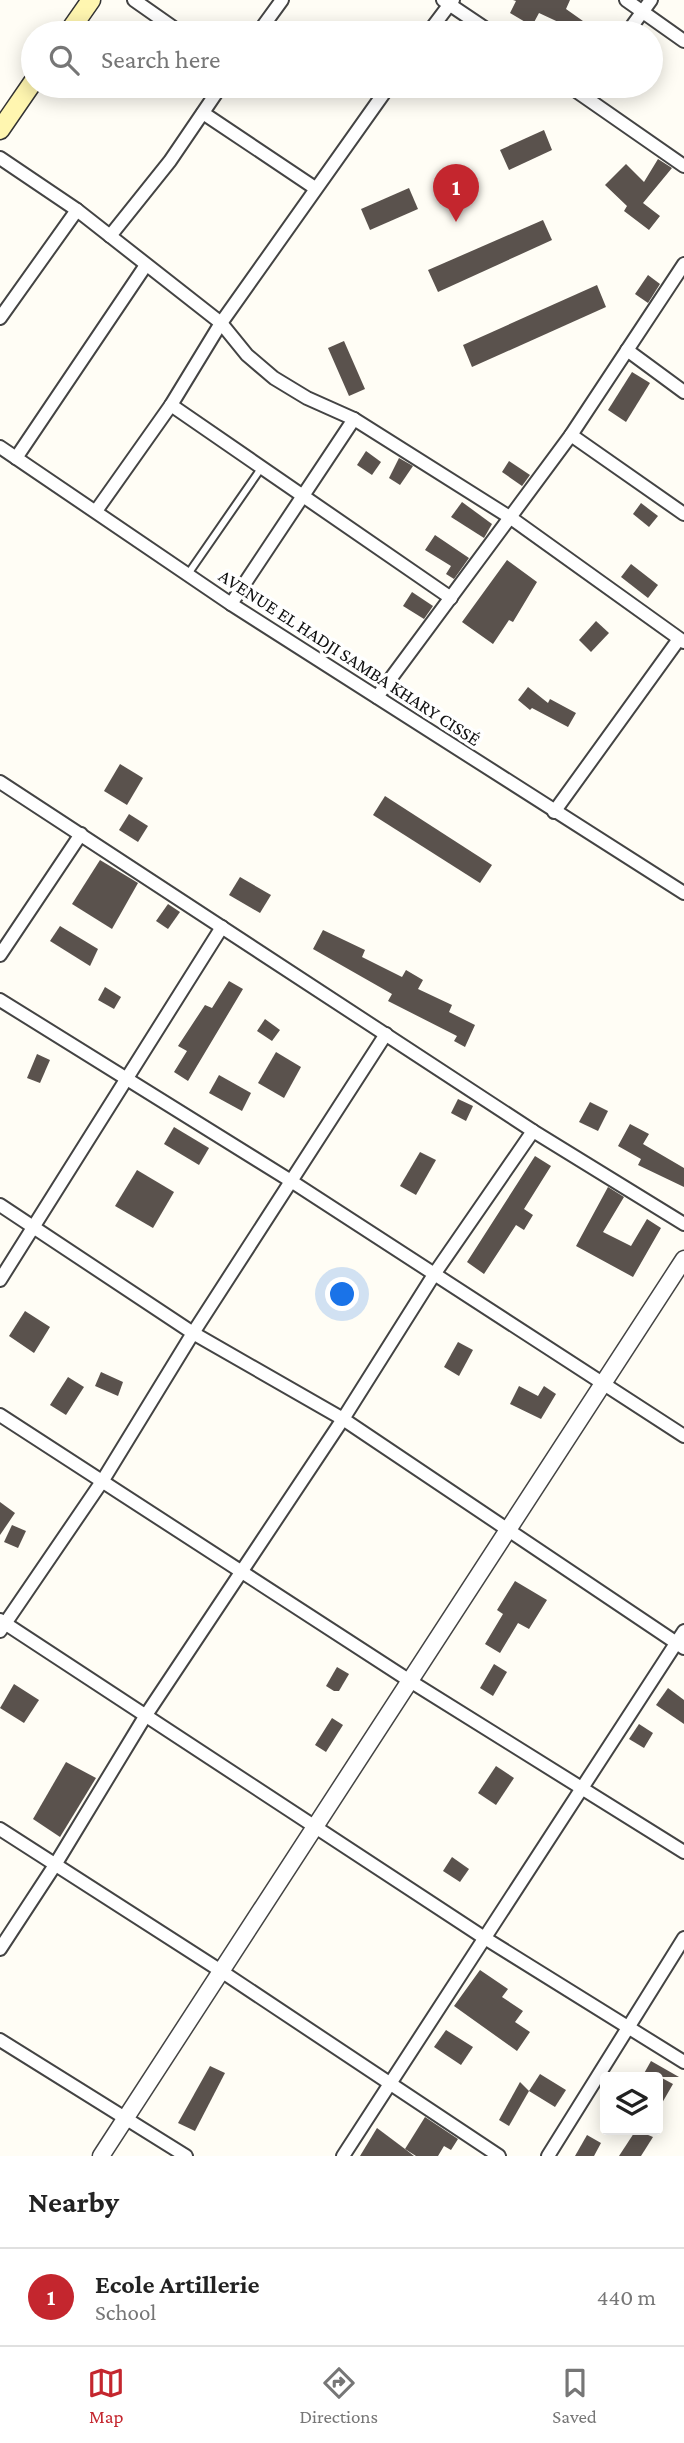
<!DOCTYPE html>
<meta charset="utf-8">
<style>
body{margin:0;font-family:"Crimson Pro",serif;background:#f2f2f2;color:#222}
.controls{position:absolute;right:21px;bottom:21px;display:grid;overflow:hidden;border-radius:7px;box-shadow:0 4px 18px #0003}
.controls button{width:63px;height:63px;display:grid;place-items:center;padding:0;border:0;border-bottom:2px solid #e0e0e0;background:#fff;color:#222;font:35px sans-serif}
.you{position:absolute;left:343px;top:1295px;width:24px;height:24px;margin:-18px;border:5px solid #fff;border-radius:50%;background:#1a73e8;box-shadow:0 0 0 10px #1a73e833}
.badge{display:grid;place-items:center;width:46px;height:46px;border-radius:50%;background:#c4262e;color:#fff;font-size:23px;font-weight:700}
.pin{position:absolute;translate:-50% -58px;filter:drop-shadow(0 2px 4px #0008)}
.pin::after{content:'';position:absolute;top:37px;width:24px;height:21px;background:inherit;clip-path:polygon(0 0,100% 0,50% 100%)}
.list{margin:0;padding:0;list-style:none}
h2{display:flex;justify-content:space-between;align-items:center;height:91px;margin:0;padding:0 28px;font-size:30px}
h2 small{font-size:23px;font-weight:400;color:#767676}
.list li{display:grid;grid-template-columns:46px 1fr auto;gap:21px;align-items:center;box-sizing:border-box;height:98px;padding:0 28px;border-top:2px solid #e0e0e0}
.list b{display:block;font-size:26px;white-space:nowrap}
.list p{margin:0;font-size:23px;white-space:nowrap;color:#767676}
.list em{font-size:23px;font-style:normal;color:#767676}
.icon{flex:none;width:38px;height:38px;fill:none;stroke:currentColor;stroke-width:2;stroke-linecap:round;stroke-linejoin:round}
.map{position:relative;flex:none;width:684px;height:2156px;overflow:hidden}
.search{position:absolute;background:#fff;box-shadow:0 4px 18px #0003;left:21px;right:21px;top:21px;height:77px;display:flex;align-items:center;gap:18px;box-sizing:border-box;padding:0 24px;border-radius:38px;color:#767676;font-size:26px}
.sheet{height:189px;background:#fff}
nav{display:flex;justify-content:space-around;align-items:center;box-sizing:border-box;height:98px;border-top:2px solid #e0e0e0;background:#fff;font-size:19px;color:#767676}
nav a{display:grid;justify-items:center;gap:4px}
nav .on{color:#c4262e}
.map>svg:first-child{display:block}
.building{fill:#5a524d}
.lines{fill:none;stroke-linecap:round;stroke-linejoin:round}
.service-casing{stroke:#444;stroke-width:10}
.minor-casing{stroke:#444;stroke-width:16}
.tertiary-casing{stroke:#444;stroke-width:19}
.secondary-casing{stroke:#333;stroke-width:21}
.service{stroke:#fff;stroke-width:6}
.minor{stroke:#fff;stroke-width:12}
.tertiary{stroke:#fff;stroke-width:16}
.secondary{stroke:#fff6b0;stroke-width:18}
.labels{text-anchor:middle;stroke-width:7;stroke-linejoin:round;paint-order:stroke}
.street-label{font-size:19px;fill:#111;stroke:#fff}
</style>
<div class="map">
<svg width="684" height="2156" viewBox="0 0 684 2156">
<rect width="100%" height="100%" fill="#fffdf5"/>
<g class="building">
<path d="M513,0H570L566,9L600,33H582L539,13L532,26L510,13L516,1Z"/>
<path d="M544,130L552,150L509,170L500,150Z"/>
<path d="M658,159L672,168L643,203L660,216L649,230L624,211L627,206L605,185L626,164L644,182Z"/>
<path d="M409,188L418,209L370,230L361,209Z"/>
<path d="M543,220L552,240L438,292L428,270Z"/>
<path d="M648,275L660,284L648,303L635,294Z"/>
<path d="M597,285L606,307L472,367L463,345Z"/>
<path d="M344,341L365,389L349,396L328,348Z"/>
<path d="M632,372L650,383L626,422L608,410Z"/>
<path d="M366,451L381,462L372,475L357,465Z"/>
<path d="M399,458L413,466L400,485L389,478Z"/>
<path d="M509,461L530,475L522,486L502,472Z"/>
<path d="M462,502L492,524L484,538L451,517Z"/>
<path d="M641,503L658,516L649,527L633,514Z"/>
<path d="M435,535L469,558L454,579L446,574L451,566L425,550Z"/>
<path d="M507,560L537,582L513,622L509,620L493,644L462,622Z"/>
<path d="M631,564L658,585L648,598L621,577Z"/>
<path d="M412,592L433,606L424,619L403,606Z"/>
<path d="M596,621L609,633L591,652L579,640Z"/>
<path d="M528,687L548,703L550,699L576,713L568,727L532,708L530,710L518,700Z"/>
<path d="M120,764L143,778L127,805L104,791Z"/>
<path d="M385,796L492,865L480,883L373,815Z"/>
<path d="M129,814L148,826L138,842L119,830Z"/>
<path d="M100,860L138,883L112,929L72,904Z"/>
<path d="M240,877L271,895L260,913L229,895Z"/>
<path d="M168,904L180,912L168,929L156,921Z"/>
<path d="M60,926L98,949L90,966L50,941Z"/>
<path d="M323,930L365,950L362,957L402,977L406,970L423,980L418,989L452,1005L449,1012L475,1025L465,1047L454,1041L457,1036L388,1001L392,994L313,949Z"/>
<path d="M229,981L243,989L188,1081L174,1072L187,1051L178,1046L205,1005L212,1008Z"/>
<path d="M105,987L121,997L114,1009L98,1000Z"/>
<path d="M265,1019L280,1030L272,1041L257,1031Z"/>
<path d="M276,1052L301,1067L284,1098L258,1083Z"/>
<path d="M37,1054L50,1060L40,1083L27,1078Z"/>
<path d="M219,1075L251,1093L242,1111L209,1093Z"/>
<path d="M458,1099L473,1106L466,1121L451,1113Z"/>
<path d="M590,1102L608,1111L598,1131L579,1122Z"/>
<path d="M630,1124L649,1134L643,1144L684,1168V1187L638,1165L641,1159L618,1146Z"/>
<path d="M174,1127L209,1148L199,1165L164,1144Z"/>
<path d="M420,1152L436,1160L416,1195L400,1186Z"/>
<path d="M535,1156L551,1166L524,1209L533,1215L524,1230L516,1225L484,1274L467,1262Z"/>
<path d="M137,1170L174,1192L153,1228L115,1206Z"/>
<path d="M608,1187L624,1197L603,1232L631,1246L647,1219L661,1228L633,1277L576,1246Z"/>
<path d="M25,1311L50,1327L34,1353L9,1336Z"/>
<path d="M458,1342L473,1350L459,1376L444,1367Z"/>
<path d="M101,1372L123,1382L118,1396L95,1386Z"/>
<path d="M68,1377L84,1387L66,1415L50,1405Z"/>
<path d="M519,1386L538,1396L544,1386L556,1394L541,1419L510,1404Z"/>
<path d="M0,1502L15,1513L0,1535Z"/>
<path d="M12,1525L26,1531L18,1548L4,1542Z"/>
<path d="M515,1581L547,1600L529,1629L518,1623L500,1653L485,1644L503,1614L497,1610Z"/>
<path d="M494,1664L507,1672L493,1696L480,1688Z"/>
<path d="M337,1667L349,1674L339,1691H334L326,1686Z"/>
<path d="M14,1684L39,1700L24,1723L0,1708Z"/>
<path d="M668,1688L684,1700V1724L656,1705Z"/>
<path d="M332,1718L343,1725L326,1752L315,1745Z"/>
<path d="M639,1724L653,1733L644,1748L629,1739Z"/>
<path d="M66,1762L96,1778L60,1837L33,1819Z"/>
<path d="M496,1766L514,1778L496,1805L478,1793Z"/>
<path d="M452,1857L469,1869L460,1882L443,1871Z"/>
<path d="M480,1970L508,1989L502,1997L523,2011L515,2022L530,2032L517,2051L454,2006Z"/>
<path d="M446,2030L473,2047L461,2065L434,2047Z"/>
<path d="M651,2061L679,2077H660L673,2084L658,2110V2077H642Z"/>
<path d="M210,2066L225,2073L195,2131L178,2123Z"/>
<path d="M540,2074L566,2090L555,2107L529,2091Z"/>
<path d="M520,2082L529,2091L509,2126L499,2120Z"/>
<path d="M425,2117L458,2139L451,2150L444,2146L438,2156H416L405,2149Z"/>
<path d="M377,2128L405,2149L414,2156H360Z"/>
<path d="M636,2130L653,2137L641,2156H619Z"/>
<path d="M587,2135L601,2143L594,2156H575Z"/>
</g>
<g class="lines">
<defs>
<path id="service" d="M188,574L262,467"/>
<g id="minor">
<path d="M134,0L181,33"/>
<path d="M443,0L492,33"/>
<path d="M626,0L684,41"/>
<path d="M258,33L282,0"/>
<path d="M428,33L453,0"/>
<path d="M627,33L651,0"/>
<path d="M569,86L684,166"/>
<path d="M203,113L315,188"/>
<path d="M0,158L77,210L221,323L247,355L274,378L307,398L354,419L511,518L684,642"/>
<path d="M110,236L170,161L221,86"/>
<path d="M0,318L77,210"/>
<path d="M627,350L684,392"/>
<path d="M171,405L451,598"/>
<path d="M571,435L684,514"/>
<path d="M0,447L231,604L684,893"/>
<path d="M16,458L146,265"/>
<path d="M96,511L171,405L221,323L389,86"/>
<path d="M231,604L354,419"/>
<path d="M377,697L571,435L684,264"/>
<path d="M0,782L533,1131L684,1224"/>
<path d="M554,812L679,639"/>
<path d="M0,955L81,834"/>
<path d="M0,1000L291,1181L684,1436"/>
<path d="M0,1205L193,1333L343,1419L684,1648"/>
<path d="M0,1280L222,927"/>
<path d="M0,1415L410,1681L684,1852"/>
<path d="M0,1620L483,1937L684,2062"/>
<path d="M0,1631L103,1480L193,1333L386,1034"/>
<path d="M0,1829L221,1971L499,2156"/>
<path d="M0,1949L55,1865L146,1715L343,1419L435,1273L533,1131"/>
<path d="M0,2040L186,2156"/>
<path d="M343,2156L684,1631"/>
<path d="M548,2156L684,1938"/>
</g>
<path id="tertiary" d="M101,2156L684,1259"/>
<g id="secondary">
<path d="M68,33L91,0"/>
<path d="M0,130L33,82"/>
</g>
</defs>
<use href="#service" class="service-casing"/>
<use href="#minor" class="minor-casing"/>
<use href="#tertiary" class="tertiary-casing"/>
<use href="#secondary" class="secondary-casing"/>
<use href="#service" class="service"/>
<use href="#minor" class="minor"/>
<use href="#tertiary" class="tertiary"/>
<use href="#secondary" class="secondary"/>
</g>
<g class="labels">
<g class="street-label">
<text transform="translate(350 657) rotate(33)" y="7">AVENUE EL HADJI SAMBA KHARY CISSÉ</text>
</g>
</g>
</svg>
<div class="controls">
<button><svg class="icon" aria-label="layers" viewBox="0 0 24 24"><path d="M12 4l9 5-9 5-9-5zM3 14l9 5 9-5"/></svg></button>
</div>
<div class="you"></div>
<div class="pin badge" style="left:456px;top:222px">1</div>
<div class="search"><svg class="icon" aria-label="search" viewBox="0 0 24 24"><circle cx="10" cy="10" r="6"/><path d="M15 15l6 6"/></svg>Search here</div>
</div>
<section class="sheet">
<h2>Nearby<small></small></h2>
<ul class="list">
<li><span class="badge">1</span><div><b>Ecole Artillerie</b><p>School</p></div><em>440 m</em></li>
</ul>
</section>
<nav>
<a class="on"><svg class="icon" aria-label="map" viewBox="0 0 24 24"><path d="M3 6l6-2 6 2 6-2v14l-6 2-6-2-6 2zM9 4v14M15 6v14"/></svg>Map</a>
<a><svg class="icon" aria-label="directions" viewBox="0 0 24 24"><path d="M12 3l9 9-9 9-9-9zM9 14v-3h6M13 9l2 2-2 2"/></svg>Directions</a>
<a><svg class="icon" aria-label="saved" viewBox="0 0 24 24"><path d="M7 4h10v16l-5-4-5 4z"/></svg>Saved</a>
</nav>
